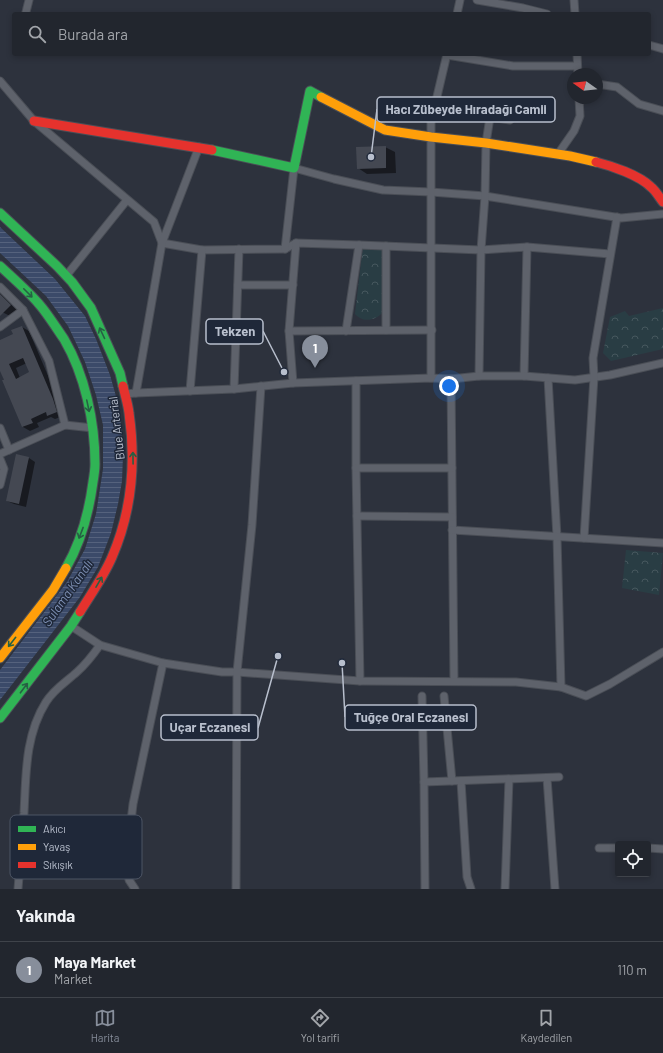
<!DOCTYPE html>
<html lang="tr">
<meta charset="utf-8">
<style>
body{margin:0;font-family:Barlow,sans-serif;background:#2e323a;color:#f1f3f6}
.controls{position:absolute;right:12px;bottom:12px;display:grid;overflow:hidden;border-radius:4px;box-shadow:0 2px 6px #0003}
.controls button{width:36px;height:36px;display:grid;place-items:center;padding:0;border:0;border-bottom:1px solid #3f434a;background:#22262e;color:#f1f3f6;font:20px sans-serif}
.compass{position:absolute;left:567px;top:68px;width:36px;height:36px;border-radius:50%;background:#22262e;box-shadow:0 2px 6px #0003;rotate:285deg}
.you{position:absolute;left:449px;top:386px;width:14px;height:14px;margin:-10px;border:3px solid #fff;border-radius:50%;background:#1a73e8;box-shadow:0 0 0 6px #1a73e833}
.badge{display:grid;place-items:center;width:26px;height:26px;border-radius:50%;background:#878e9b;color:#fff;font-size:13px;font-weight:700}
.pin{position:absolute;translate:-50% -33px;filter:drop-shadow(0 1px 2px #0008)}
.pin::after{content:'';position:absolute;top:21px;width:14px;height:12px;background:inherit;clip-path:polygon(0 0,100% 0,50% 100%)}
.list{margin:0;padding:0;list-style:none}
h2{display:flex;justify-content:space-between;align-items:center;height:52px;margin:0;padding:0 16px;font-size:17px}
h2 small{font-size:13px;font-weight:400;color:#a2a5aa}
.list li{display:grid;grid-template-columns:26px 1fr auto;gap:12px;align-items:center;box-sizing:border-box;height:56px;padding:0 16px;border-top:1px solid #3f434a}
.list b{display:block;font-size:15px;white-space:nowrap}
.list p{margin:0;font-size:13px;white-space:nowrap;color:#a2a5aa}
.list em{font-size:13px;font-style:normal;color:#a2a5aa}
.icon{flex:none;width:22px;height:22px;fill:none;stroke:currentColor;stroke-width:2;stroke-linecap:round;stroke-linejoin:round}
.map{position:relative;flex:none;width:663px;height:889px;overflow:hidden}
.search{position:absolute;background:#22262e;box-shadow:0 2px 6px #0003;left:12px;right:12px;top:12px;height:44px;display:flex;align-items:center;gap:10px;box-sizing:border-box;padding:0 14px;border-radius:4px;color:#a2a5aa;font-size:15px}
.sheet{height:108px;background:#22262e}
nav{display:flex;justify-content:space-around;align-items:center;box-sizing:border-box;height:56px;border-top:1px solid #3f434a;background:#22262e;font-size:11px;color:#a2a5aa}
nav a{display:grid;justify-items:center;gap:2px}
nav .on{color:#878e9b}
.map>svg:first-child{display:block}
.park{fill:url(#park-crowns)}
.water{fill:url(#water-rules)}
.shadow{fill:#0007;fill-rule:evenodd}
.building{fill:#444852;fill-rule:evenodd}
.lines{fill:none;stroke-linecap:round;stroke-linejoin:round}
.street-casing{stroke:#4a4e56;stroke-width:9}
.fast-casing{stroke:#4a4e56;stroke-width:11}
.slow-casing{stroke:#4a4e56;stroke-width:11}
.jam-casing{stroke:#4a4e56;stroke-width:11}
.street{stroke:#5e626b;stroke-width:7}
.fast{stroke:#30b455;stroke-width:9}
.slow{stroke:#ff9f0a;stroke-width:9}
.jam{stroke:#e5322d;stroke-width:9}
.oneway{stroke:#266044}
.labels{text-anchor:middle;stroke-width:3;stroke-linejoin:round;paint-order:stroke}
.street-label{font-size:12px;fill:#b8bfcd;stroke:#1f2839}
.water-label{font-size:13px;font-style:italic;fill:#7f91b5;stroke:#1f2839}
.key{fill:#1f2839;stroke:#4d5565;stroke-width:1}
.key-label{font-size:11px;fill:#b8bfcd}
.leader{fill:none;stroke:#b8bfcd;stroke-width:1.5}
.callout-dot{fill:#b8bfcd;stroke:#1f2839;stroke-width:1.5}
.callout{fill:#1f2839;stroke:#b8bfcd;stroke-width:1.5}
.callout-label{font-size:13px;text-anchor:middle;font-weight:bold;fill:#b8bfcd}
</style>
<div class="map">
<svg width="663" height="889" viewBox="0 0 663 889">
<defs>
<pattern id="park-crowns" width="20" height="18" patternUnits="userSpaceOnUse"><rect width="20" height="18" fill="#293d44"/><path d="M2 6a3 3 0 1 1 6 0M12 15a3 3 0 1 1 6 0" fill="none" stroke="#46575e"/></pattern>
<pattern id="water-rules" width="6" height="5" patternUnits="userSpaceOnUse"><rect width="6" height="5" fill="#3b4a69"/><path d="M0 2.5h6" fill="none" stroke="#55627d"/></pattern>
</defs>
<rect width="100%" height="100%" fill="#2d323d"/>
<g class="park">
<path d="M363,246H384L382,313C377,319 367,322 360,318C358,317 356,315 355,314Z"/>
<path d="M663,308V349L611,361L603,353L610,317L625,311L629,316Z"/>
<path d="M626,550L663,553L659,595L622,588Z"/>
</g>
<path class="water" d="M0,227L55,279L85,316L96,339L110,375L117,400L121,425L123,455L122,481L118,504L111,533L98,567L80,597L0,700V670L67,582L85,549L96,514L103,469V425L96,395L85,362L68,326L46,296L29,280L0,253Z"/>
<g class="shadow">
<path d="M385,147L395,152L396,173L367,174L358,168Z"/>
<path d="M0,293L17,309L10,316L0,311Z"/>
<path d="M22,327L29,331L60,404L63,416L55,419L51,417L37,423L39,427L30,431L23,427L0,369V340L1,341L14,335ZM27,363L30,373L20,378L16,368Z"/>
<path d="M29,458L35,462L26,507L14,504L7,501Z"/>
</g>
<g class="building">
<path d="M386,146V168L357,169L356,147Z"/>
<path d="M0,294L11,305L0,316Z"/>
<path d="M22,326L53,399L57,412L47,416L46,412L33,418L31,419L33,423L22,427L2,380H4L0,371V340L13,334L11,330ZM23,358L29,372L16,379L9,364Z"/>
<path d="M16,454L29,457L19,504L6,501Z"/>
</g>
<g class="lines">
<defs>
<g id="street">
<path d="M477,0L523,8L547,14"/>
<path d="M574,0L575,14"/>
<path d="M26,12L29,0"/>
<path d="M457,14L460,0"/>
<path d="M649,45L663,49"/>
<path d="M577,54L578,74"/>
<path d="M447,55L513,66H577"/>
<path d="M0,81L34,121L154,222L162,243L202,250L285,249L296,243L359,245L481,250L527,247L610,254"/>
<path d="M597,84L617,87L639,104L663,111"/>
<path d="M434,109L510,120"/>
<path d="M558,154L574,131L580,116L579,98"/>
<path d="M285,249L294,168L334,179L383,190L431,192L485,196L621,218L663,214"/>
<path d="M66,276L127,200"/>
<path d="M238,285H293"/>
<path d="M0,287L23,310L49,361L65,425"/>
<path d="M0,327L23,310"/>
<path d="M386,330V246"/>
<path d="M289,331L432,330"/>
<path d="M346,331L359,245"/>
<path d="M479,376L481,250L485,196L486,143L490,117"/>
<path d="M524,376L527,247"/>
<path d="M431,378V122L447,54"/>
<path d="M548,378L557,537L561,687"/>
<path d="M451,379L454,681"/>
<path d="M356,381V468L360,681"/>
<path d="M293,383L289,331L296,243"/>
<path d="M234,389L239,249"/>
<path d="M190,391L202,250"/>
<path d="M136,393L162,243L199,147"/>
<path d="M125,394L136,393L234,389L293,383L431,378L451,379L479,376H524L575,380L610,375L663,363"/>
<path d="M0,428L9,450"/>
<path d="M0,454L65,425L93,428"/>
<path d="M0,459L4,469L0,485"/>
<path d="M356,468H452"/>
<path d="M357,516L452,517"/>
<path d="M452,530L663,543"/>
<path d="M584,538L594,377L593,358L617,217"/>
<path d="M71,626L100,645L163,663L133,804L127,856L129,880L135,889"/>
<path d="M163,663L222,672H237L360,681L516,682L561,687L586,696L610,684L663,652"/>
<path d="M422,696L424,782L425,889"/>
<path d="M444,696L452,781"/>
<path d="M547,778L555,889"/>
<path d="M461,781L467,877L471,889"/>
<path d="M424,782L559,777"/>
<path d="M599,848H618"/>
<path d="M648,848L663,849"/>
<path d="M18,889C20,864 22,839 24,813C26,775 25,735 46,702C54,689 66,682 77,672C86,664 93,655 100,645"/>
<path d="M236,889L237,672L252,525L261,386"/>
<path d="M505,889L509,779"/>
</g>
<g id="fast">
<path d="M212,150L294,168L310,91L321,97"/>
<path d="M0,213L57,266L72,282L91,308L120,373L123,386"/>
<path d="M0,266C13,278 28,291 39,304C47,313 57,329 64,339C85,375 95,422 95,464C95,470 94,476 93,482C89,512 81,542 66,568"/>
<path d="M0,718L71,626L80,612"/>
</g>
<g id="slow">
<path d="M321,97L385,130L431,137L486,143L570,156L596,162"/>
<path d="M0,658L53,590L66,568"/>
</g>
<g id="jam">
<path d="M34,121L212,150"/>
<path d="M596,162C612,166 639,175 651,187C656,191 659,197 663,202"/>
<path d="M80,612C91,594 104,576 112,557C132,511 136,462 129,413C128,404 125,395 123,386"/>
</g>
</defs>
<use href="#street" class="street-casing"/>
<use href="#fast" class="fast-casing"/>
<use href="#slow" class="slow-casing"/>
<use href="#jam" class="jam-casing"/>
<use href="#street" class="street"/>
<use href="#fast" class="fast"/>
<use href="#slow" class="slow"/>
<use href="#jam" class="jam"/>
</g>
<defs><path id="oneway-shaft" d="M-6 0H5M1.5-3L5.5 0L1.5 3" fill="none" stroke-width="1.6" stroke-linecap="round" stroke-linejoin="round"/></defs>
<g class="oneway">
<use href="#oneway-shaft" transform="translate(28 293) rotate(45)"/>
<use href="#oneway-shaft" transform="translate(102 333) rotate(-115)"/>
<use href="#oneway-shaft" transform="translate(88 406) rotate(78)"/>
<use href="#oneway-shaft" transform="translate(133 458) rotate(-91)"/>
<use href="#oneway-shaft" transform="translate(81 533) rotate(111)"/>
<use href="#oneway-shaft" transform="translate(99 582) rotate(-60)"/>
<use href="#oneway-shaft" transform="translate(12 642) rotate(128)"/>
<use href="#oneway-shaft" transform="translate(24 688) rotate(-53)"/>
</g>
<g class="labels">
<g class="street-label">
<text transform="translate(117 428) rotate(-97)" y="4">Blue Arterial</text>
</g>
<g class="water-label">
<text transform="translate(67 593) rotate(-55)" y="5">Sulama Kanalı</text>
</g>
</g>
<rect x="10" y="815" width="132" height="64" rx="6" class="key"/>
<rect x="18" y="826" width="18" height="6" fill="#30b455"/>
<rect x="18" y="844" width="18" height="6" fill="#ff9f0a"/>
<rect x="18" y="862" width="18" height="6" fill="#e5322d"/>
<g class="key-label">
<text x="43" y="833">Akıcı</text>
<text x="43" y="851">Yavaş</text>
<text x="43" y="869">Sıkışık</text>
</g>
<path class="leader" d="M371 157L377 109M284 372L263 331M342 663L345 717M278 656L258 728"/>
<g class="callout-dot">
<circle cx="371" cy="157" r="4"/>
<circle cx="284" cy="372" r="4"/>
<circle cx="342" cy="663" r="4"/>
<circle cx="278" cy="656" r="4"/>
</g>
<g class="callout">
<rect x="377" y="97" width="178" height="25" rx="4"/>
<rect x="206" y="319" width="57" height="25" rx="4"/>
<rect x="345" y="705" width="131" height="25" rx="4"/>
<rect x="161" y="715" width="97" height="25" rx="4"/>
</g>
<g class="callout-label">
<text x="466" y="114">Hacı Zübeyde Hıradağı Camii</text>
<text x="235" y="336">Tekzen</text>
<text x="411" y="722">Tuğçe Oral Eczanesi</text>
<text x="210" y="732">Uçar Eczanesi</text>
</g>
</svg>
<div class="controls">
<button><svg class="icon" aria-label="locate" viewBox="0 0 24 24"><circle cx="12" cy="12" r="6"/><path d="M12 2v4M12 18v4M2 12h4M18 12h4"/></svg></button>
</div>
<svg class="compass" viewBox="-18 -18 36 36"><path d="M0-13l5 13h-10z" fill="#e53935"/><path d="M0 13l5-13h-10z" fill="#a2a5aa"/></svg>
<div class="you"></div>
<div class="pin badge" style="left:315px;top:368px">1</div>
<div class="search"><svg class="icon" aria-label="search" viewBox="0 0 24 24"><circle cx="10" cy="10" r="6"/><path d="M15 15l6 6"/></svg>Burada ara</div>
</div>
<section class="sheet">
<h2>Yakında<small></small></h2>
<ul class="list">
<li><span class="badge">1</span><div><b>Maya Market</b><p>Market</p></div><em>110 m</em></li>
</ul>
</section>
<nav>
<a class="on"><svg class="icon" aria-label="map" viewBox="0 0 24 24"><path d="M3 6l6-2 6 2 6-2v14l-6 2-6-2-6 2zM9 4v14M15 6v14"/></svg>Harita</a>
<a><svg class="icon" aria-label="directions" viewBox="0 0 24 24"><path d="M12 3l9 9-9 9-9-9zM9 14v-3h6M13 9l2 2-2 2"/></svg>Yol tarifi</a>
<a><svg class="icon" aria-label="saved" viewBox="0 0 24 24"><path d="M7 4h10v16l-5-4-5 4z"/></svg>Kaydedilen</a>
</nav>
